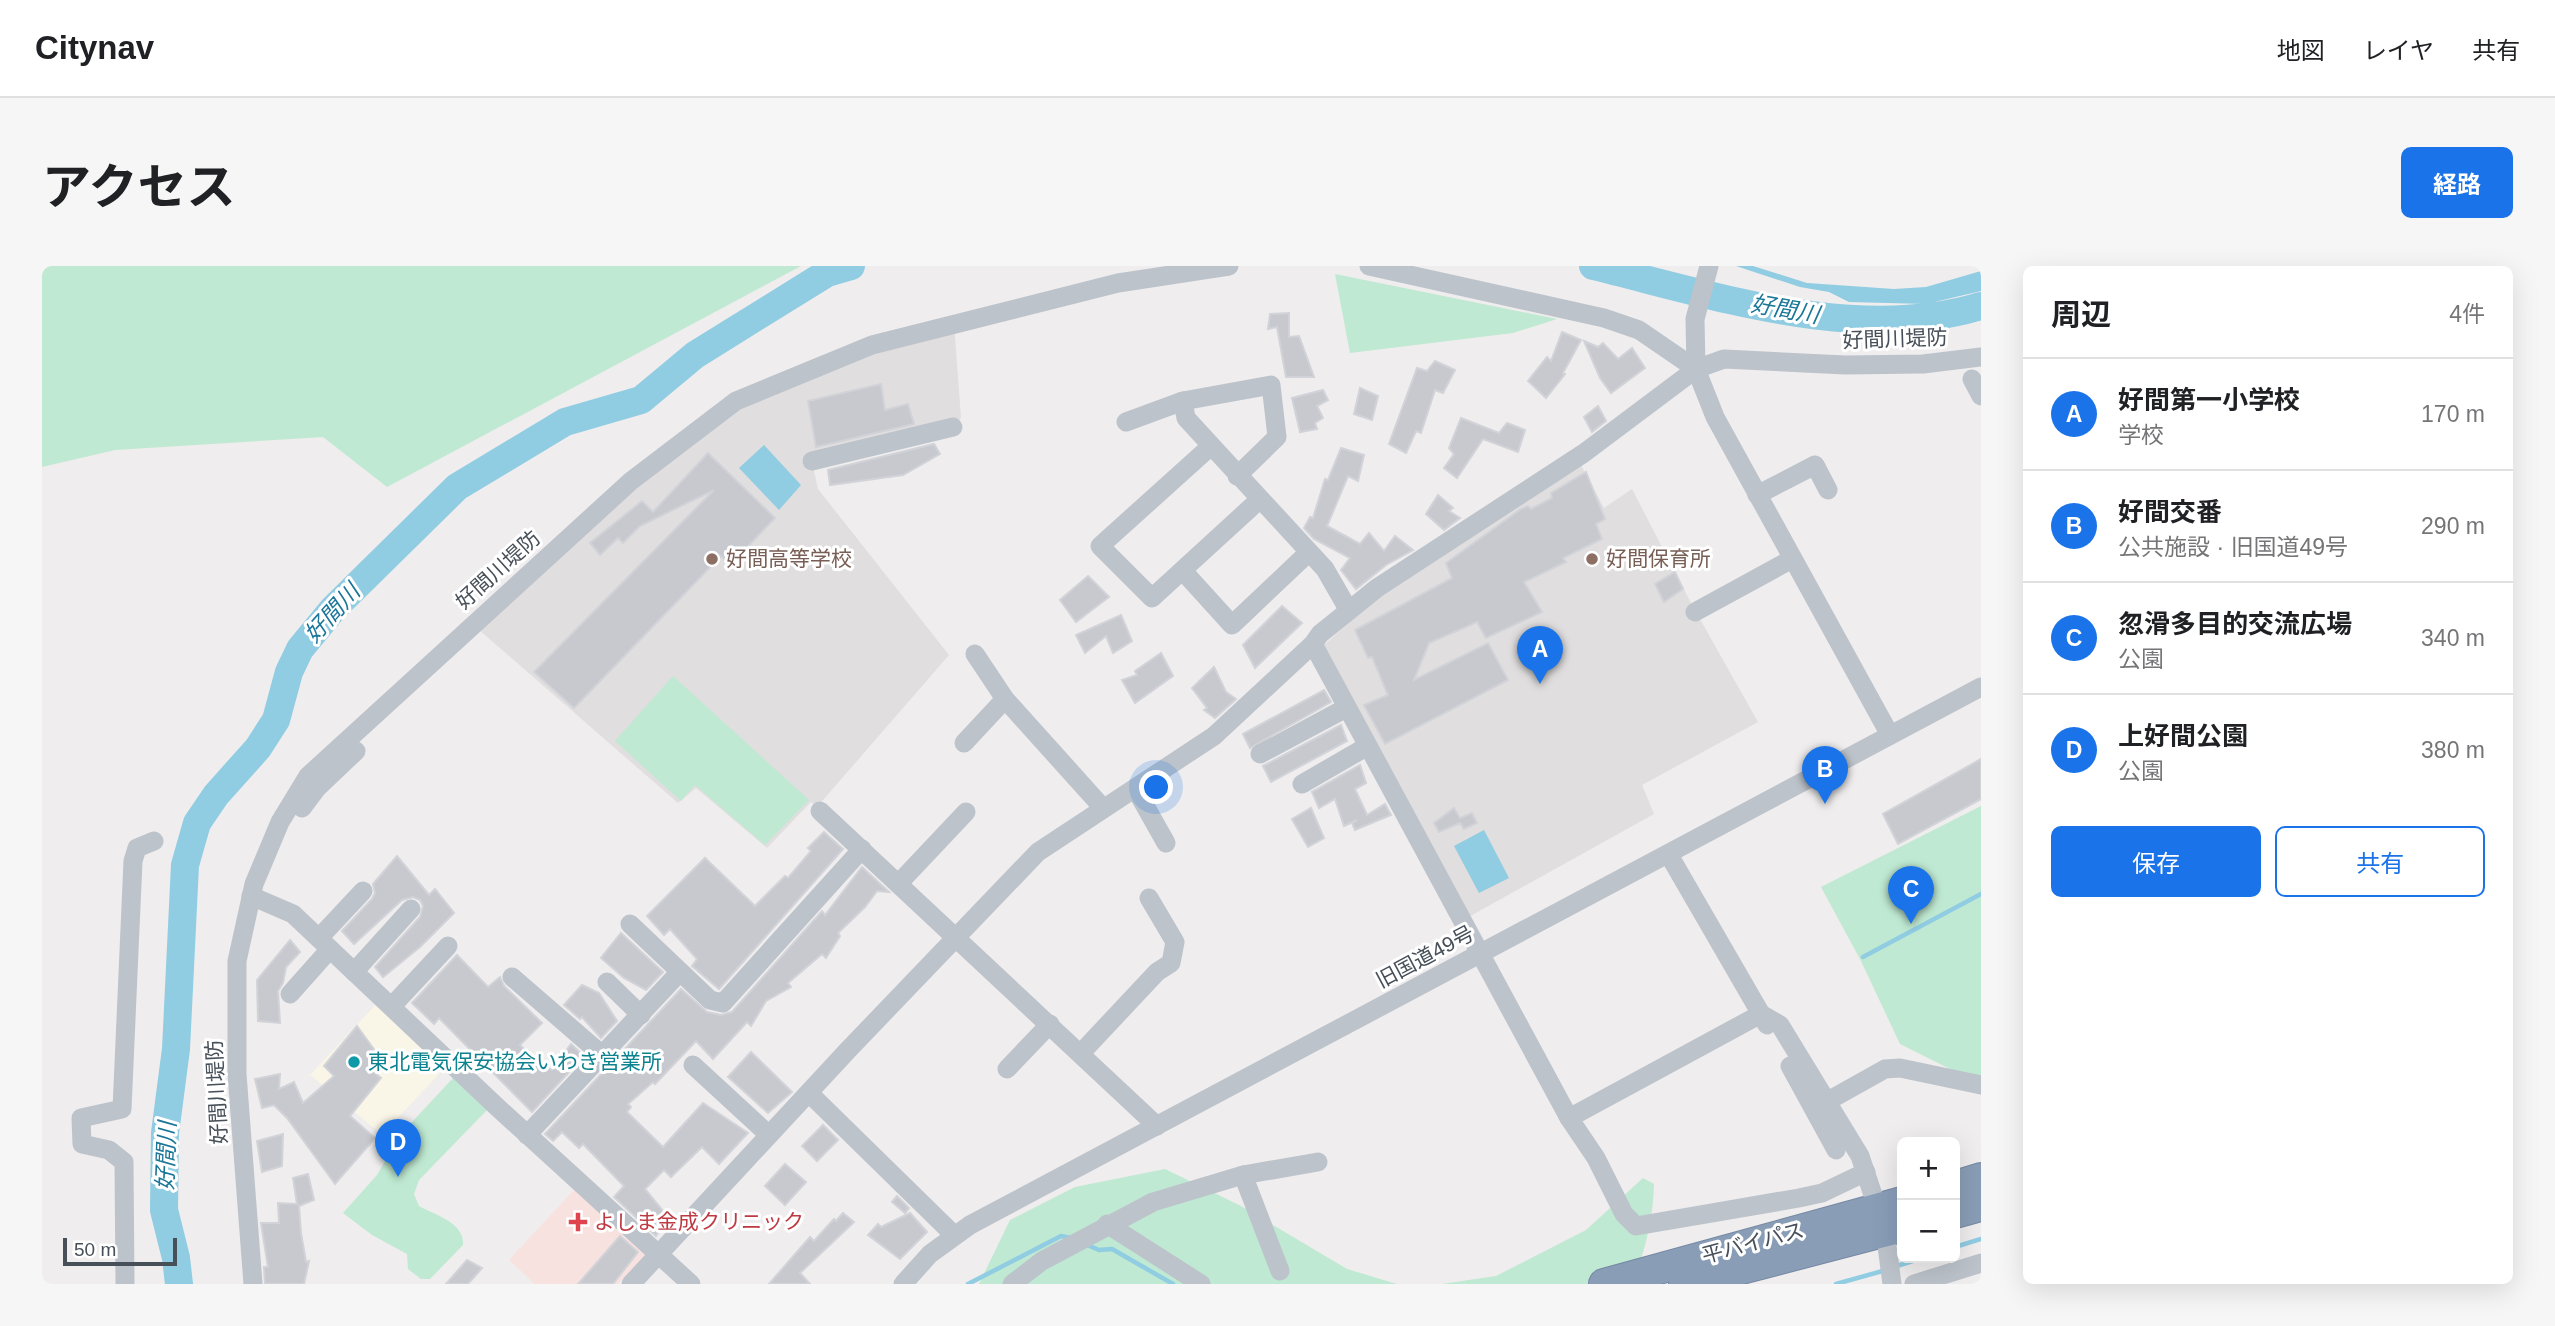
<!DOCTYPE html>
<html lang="ja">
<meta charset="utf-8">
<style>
body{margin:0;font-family:Helvetica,"Noto Sans JP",sans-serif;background:#f6f6f6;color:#202124}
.controls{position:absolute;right:21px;bottom:21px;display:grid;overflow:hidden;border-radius:10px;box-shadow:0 7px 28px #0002}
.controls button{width:63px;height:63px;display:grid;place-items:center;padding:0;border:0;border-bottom:2px solid #e0e0e0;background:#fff;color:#202124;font:35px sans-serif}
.scale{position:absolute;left:21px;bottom:18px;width:114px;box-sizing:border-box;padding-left:7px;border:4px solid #474f58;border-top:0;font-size:19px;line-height:24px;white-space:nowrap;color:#474f58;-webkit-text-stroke:5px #fff;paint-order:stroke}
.you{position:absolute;left:1115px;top:522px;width:24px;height:24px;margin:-18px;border:5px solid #fff;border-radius:50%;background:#1a73e8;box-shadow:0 0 0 10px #1a73e833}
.badge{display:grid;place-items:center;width:46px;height:46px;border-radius:50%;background:#1a73e8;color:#fff;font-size:23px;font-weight:700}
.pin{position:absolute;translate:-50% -58px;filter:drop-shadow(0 2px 4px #0008)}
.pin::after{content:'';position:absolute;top:37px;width:24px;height:21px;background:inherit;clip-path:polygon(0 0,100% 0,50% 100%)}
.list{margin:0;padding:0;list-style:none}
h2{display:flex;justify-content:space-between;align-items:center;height:91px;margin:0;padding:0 28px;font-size:30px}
h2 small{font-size:23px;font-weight:400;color:#757577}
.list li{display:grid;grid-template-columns:46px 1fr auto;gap:21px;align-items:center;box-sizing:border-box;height:112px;padding:0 28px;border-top:2px solid #e0e0e0}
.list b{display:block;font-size:26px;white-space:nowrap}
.list p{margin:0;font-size:23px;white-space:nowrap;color:#757577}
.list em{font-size:23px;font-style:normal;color:#757577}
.actions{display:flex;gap:14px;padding:21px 28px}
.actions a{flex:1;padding:16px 0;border:2px solid #1a73e8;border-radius:10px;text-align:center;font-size:24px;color:#1a73e8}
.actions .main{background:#1a73e8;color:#fff}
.map{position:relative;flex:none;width:1939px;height:1018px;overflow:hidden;border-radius:10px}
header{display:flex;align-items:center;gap:42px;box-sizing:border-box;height:98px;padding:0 35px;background:#fff;border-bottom:2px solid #e0e0e0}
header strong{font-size:33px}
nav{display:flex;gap:38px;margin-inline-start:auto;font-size:24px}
.intro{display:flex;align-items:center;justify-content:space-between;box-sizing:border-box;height:168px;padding:0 42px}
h1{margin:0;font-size:49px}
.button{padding:18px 32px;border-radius:10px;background:#1a73e8;color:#fff;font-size:24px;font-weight:700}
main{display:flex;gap:42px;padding:0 42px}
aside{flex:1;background:#fff;border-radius:10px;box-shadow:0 7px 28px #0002}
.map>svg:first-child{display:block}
.commercial{fill:#f9f5e7}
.education{fill:#e0dede}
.medical{fill:#f8e2df}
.green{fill:#bfe9d2}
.water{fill:#90cce2}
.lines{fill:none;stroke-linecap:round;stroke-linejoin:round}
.stream{stroke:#90cce2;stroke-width:4.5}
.river{stroke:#90cce2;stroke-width:28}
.building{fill:#c7c9cf;stroke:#d1d3d8;stroke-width:2}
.highway-casing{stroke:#7588a3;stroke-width:32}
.minor{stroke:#bdc3cb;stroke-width:19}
.highway{stroke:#899db7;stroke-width:30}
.education-dot{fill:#8d6e63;stroke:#fff;stroke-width:2.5}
.culture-dot{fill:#0f9aa8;stroke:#fff;stroke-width:2.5}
.health-dot{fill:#e0444e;stroke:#fff;stroke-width:2.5}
.labels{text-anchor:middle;stroke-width:6;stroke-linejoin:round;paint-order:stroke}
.street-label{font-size:21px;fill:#474f58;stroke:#fff}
.education-label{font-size:21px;fill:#785e54;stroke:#fff;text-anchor:start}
.culture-label{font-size:21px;fill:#0d838f;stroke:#fff;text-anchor:start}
.health-label{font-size:21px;fill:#be3a42;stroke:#fff;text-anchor:start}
.water-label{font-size:23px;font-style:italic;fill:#1b7698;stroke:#fff}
</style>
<header>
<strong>Citynav</strong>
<nav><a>地図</a><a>レイヤ</a><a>共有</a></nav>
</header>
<div class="intro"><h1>アクセス</h1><a class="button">経路</a></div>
<main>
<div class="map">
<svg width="1939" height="1018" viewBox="0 0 1939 1018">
<rect width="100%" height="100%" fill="#efeded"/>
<path class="commercial" d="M336,736L401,804L340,869L268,809Z"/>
<g class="education">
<path d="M912,58L919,152L911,161L770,196L776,223L907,389L775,541L769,536L725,582L654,522L636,537L436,363L694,135Z"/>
<path d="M1539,199L1562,242L1590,223L1650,339L1716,456L1600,519L1612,548L1423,653L1281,380L1344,323Z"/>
</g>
<path class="medical" d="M533,923L605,988L576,1018H493L467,994Z"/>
<g class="green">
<path d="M0,0H759L345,221L281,171L73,184L0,201Z"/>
<path d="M1293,8L1515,53L1471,67L1308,87Z"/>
<path d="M631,410L767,534L723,579L653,519L639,535L573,475Z"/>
<path d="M1939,540V812L1924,811L1858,778L1819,695L1779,621Z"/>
<path d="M411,812L445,844L377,914L372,928L377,940C393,949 423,957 421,979L388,1013H379L366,1003L365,988L330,969L301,947L335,909L359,868Z"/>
<path d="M1123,903L1199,940L1305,1003L1355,1018H937L968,954L1033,921Z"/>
<path d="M1601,912L1612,918C1611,954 1603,985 1590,1018H1400L1454,1010L1544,964Z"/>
</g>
<g class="water">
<path d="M1694,0H1711L1765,17L1852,23L1884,21L1939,5V25L1884,38L1807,36L1787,26L1758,21Z"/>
<path d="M722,179L759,219L737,244L697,202Z"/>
<path d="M1442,564L1467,612L1437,627L1412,580Z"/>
</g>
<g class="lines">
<g class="stream">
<path d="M1821,691L1939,628"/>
<path d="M1043,978L1057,984L1070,983L1131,1018"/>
<path d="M1913,981L1939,973"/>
<path d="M1852,1001L1880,992"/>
<path d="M926,1018L1019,970L1029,972"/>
<path d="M1794,1018L1844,1004"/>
</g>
<g class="river">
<path d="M1551,0C1671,29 1816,78 1939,40"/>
<path d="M137,1018L134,992L122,944L123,867L134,783L143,599L155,557L174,529L216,482L234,454L247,406L258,383L291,343L415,221L523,156L599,134L653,89L785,7L809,0"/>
</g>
</g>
<g class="building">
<path d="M1247,47V71L1257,70L1272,111H1244L1235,61L1226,63L1228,48Z"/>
<path d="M1520,66L1539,74L1521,107L1523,108L1504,132L1486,115L1505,91L1509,95Z"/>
<path d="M1542,75L1556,81L1561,77L1576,93L1590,82L1603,102L1569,127L1558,112Z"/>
<path d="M1393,95L1413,104L1401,127L1393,124L1379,167L1374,165L1364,187L1347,178L1375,102L1385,105Z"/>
<path d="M839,118L843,144L866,138L872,158L774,181L766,135Z"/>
<path d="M1318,122L1336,130L1330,154L1312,148Z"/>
<path d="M1281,124L1286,134L1275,140L1281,152L1273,157L1275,163L1258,166L1250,132Z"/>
<path d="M1556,140L1564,155L1550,166L1542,151Z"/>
<path d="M1419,152L1457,167L1465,157L1483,164L1476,186L1441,173L1415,212L1402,202L1412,188L1407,182Z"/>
<path d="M892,178L898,188L861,209L788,219L786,204Z"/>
<path d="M1299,182L1322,189L1316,215L1306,210L1285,260L1318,278L1327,267L1342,285L1353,270L1371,284L1344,299L1314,323L1299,304L1308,292L1272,273L1262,262L1268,251L1271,252L1283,213L1286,214Z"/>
<path d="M666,187L733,252L688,299L679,290L532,442L492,406L672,224L598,260L581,277L576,272L558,289L548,277L600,235L611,246Z"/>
<path d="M1544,206L1563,253L1554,258L1560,273L1521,292L1524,296L1482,316L1500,346L1444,372L1435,356L1387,377L1372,414L1446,377L1466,414L1343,478L1322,439L1346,429L1330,391L1326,392L1313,364L1410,312L1404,297L1479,243L1486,240L1489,243L1510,232L1509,227Z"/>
<path d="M1396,229L1411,242L1407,245L1418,252L1402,264L1384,248Z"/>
<path d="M1633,306L1641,323L1622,336L1613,318Z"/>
<path d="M1046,310L1067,331L1034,356L1018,334Z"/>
<path d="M1240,340L1260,357L1213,402L1201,379Z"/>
<path d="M1079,349L1090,375L1071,387L1064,370L1043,387L1034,369Z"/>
<path d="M1119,387L1131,410L1093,437L1080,414L1095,409L1093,405Z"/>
<path d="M1172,401L1184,426L1194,433L1173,452L1162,444L1165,442L1150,422Z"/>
<path d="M1282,424L1289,436L1208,482L1201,468Z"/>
<path d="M1299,459L1305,475L1229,516L1221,500Z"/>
<path d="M1939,493V533L1856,578L1841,548Z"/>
<path d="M1318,499L1324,517L1313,523L1325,549L1343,538L1349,549L1313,564L1310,557L1315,554L1302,560L1293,533L1277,542L1270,526Z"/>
<path d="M1269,542L1282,572L1266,581L1250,553Z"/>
<path d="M1412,542L1418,552L1430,547L1435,557L1422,563L1418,557L1397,566L1392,557Z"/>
<path d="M782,566L801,583L677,723L650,700L655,693L628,663L622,669L605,650L663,592L713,640L743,610L746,612L769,585L766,582Z"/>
<path d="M355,590L387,629L393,623L412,647L378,681L341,711L333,701L378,651L381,640L378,634L371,631L360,634L312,678L300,665L330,633L333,627L331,618Z"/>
<path d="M820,601L847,626L835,625L823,641L796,667L798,670L784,692L780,688L746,717L749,721L724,735L709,760L705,756L671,793L654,775L613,818L611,816L586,838L589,841L585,846L621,881L661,837L706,867L677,898L660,881L629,911L622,904L603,923L626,951L614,970L572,931L582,920L541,878L537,882L520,866L511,875L503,868L639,723L665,746L679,749L690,746L780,645L783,649Z"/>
<path d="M579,667L621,706L604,724L582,712L559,692Z"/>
<path d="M248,674L258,686L244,701L241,717L236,725L238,757L216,755L215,714Z"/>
<path d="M415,689L446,721L458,711L462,720L500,757L478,779L501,803L504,800L510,804L529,778L542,790L490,846L397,752L392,758L370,737Z"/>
<path d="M540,719L557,727L575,755L559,772L540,751L538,753L522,739Z"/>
<path d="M315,760L339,793L333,807L339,812L308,850L333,872L293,918L245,852L232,839L220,842L213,813L238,808L237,823L252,816L261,837L292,810L282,800Z"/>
<path d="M709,786L750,826L726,847L686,811Z"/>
<path d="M781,859L796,874L775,895L760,880Z"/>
<path d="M241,868L240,900L220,906L215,875Z"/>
<path d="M743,898L764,916L743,939L723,920Z"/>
<path d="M266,908L272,934L257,940L259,967L264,996L267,995L262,1018H223L222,1001H226L219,957H237L236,937L255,938L251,912Z"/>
<path d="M855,930L867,942L863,947L850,936Z"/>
<path d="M801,947L812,956L758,1007L768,1018H727L768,971L772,975L792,953L794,955Z"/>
<path d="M868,947L885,966L858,993L826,969L836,958L839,961Z"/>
<path d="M578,970L596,986L571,1018H536Z"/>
<path d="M425,994L440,1002L426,1018H404Z"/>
</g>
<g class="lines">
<defs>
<g id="highway">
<path d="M1913,920L1939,912"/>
<path d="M1913,947L1939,940"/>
<path d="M1562,1018L1860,936"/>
<path d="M1642,1018L1860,961"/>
</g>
</defs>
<use href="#highway" class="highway-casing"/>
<g class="minor">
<path d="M1327,0L1562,52L1597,64L1654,103"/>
<path d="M1667,0L1653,53L1654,103L1673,151L1848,469"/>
<path d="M1930,113L1939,130"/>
<path d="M1141,135L1144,152L1283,303L1306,343"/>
<path d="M1084,156L1141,135L1229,119L1235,171L1195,210"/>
<path d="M1169,180L1058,280L1110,332L1217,234"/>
<path d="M770,195L911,161"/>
<path d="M1715,229L1773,199L1786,224"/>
<path d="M1141,305L1190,359L1266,287"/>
<path d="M1653,346L1750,293"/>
<path d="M1271,378L1527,852L1554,892L1582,948L1594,960L1757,932L1780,927L1824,906"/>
<path d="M933,388L963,433L1061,542"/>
<path d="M922,477L963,433"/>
<path d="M1218,488L1304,442"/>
<path d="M1260,518L1324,481"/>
<path d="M1093,522L1124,577"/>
<path d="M260,542L275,522L314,485"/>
<path d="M778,545L1115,860"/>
<path d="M1627,589L1719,748L1738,759L1818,890L1843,965L1850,1018"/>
<path d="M857,617L924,546"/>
<path d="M209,630L251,648L454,840L649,1018"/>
<path d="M588,658L668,734L681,737L820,583"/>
<path d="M277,672L321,625"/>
<path d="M312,706L369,643"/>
<path d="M470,711L559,788"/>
<path d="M565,716L599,749"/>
<path d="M248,728L288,683"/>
<path d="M350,740L406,680"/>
<path d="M1039,787L1115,706L1129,697L1133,676L1107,632"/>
<path d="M651,799L727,869"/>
<path d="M1748,800L1794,884"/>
<path d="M965,803L1008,758"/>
<path d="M767,827L912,969"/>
<path d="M1784,836L1843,803L1858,802L1939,819"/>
<path d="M1527,852L1719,748L1725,759"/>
<path d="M485,869L635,709"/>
<path d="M1201,909L1238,1005"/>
<path d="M1065,958L1159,1018"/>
<path d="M83,1018L82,896L67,884L40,878L39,852L80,843L91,595L95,582L112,575"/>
<path d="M211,1018L195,808V695L212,618L238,556L266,510L589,215L694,135L830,79L1076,17L1187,0"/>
<path d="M589,1018L807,783L996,586L1172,470L1271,378L1278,368L1335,322L1542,187L1654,103L1682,93L1803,99L1881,98L1939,91"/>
<path d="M861,1018L888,988L928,959L1939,421"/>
<path d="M970,1018L1000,995L1111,936L1201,909L1276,896"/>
<path d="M1872,1018L1939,997"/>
</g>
<use href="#highway" class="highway"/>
</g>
<g class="education-dot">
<circle cx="670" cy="293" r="7"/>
<circle cx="1550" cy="293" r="7"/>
</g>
<circle class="culture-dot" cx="312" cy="796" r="7"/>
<path class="health-dot" d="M532.5 945.5h7v7h7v7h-7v7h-7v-7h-7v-7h7z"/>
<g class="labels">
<g class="street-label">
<text transform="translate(1853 73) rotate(-2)" y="7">好間川堤防</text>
<text transform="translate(456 304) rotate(-42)" y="7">好間川堤防</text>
<text transform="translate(1383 691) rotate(-28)" y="7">旧国道49号</text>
<text transform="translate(175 826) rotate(-93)" y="7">好間川堤防</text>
<text transform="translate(1711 977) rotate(-15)" y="7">平バイパス</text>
</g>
<g class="education-label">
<text x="684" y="300">好間高等学校</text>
<text x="1564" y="300">好間保育所</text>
</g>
<g class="culture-label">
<text x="326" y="803">東北電気保安協会いわき営業所</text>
</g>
<g class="health-label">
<text x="552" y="963">よしま金成クリニック</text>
</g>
<g class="water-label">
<text transform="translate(1743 43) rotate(10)" y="8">好間川</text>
<text transform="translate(290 347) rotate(-48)" y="8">好間川</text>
<text transform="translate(124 890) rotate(-88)" y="8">好間川</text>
</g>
</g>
</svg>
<div class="controls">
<button>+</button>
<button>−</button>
</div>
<div class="scale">50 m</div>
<div class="you"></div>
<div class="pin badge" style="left:1498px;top:418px">A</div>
<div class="pin badge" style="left:1783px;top:538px">B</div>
<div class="pin badge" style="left:1869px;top:658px">C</div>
<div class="pin badge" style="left:356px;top:911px">D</div>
</div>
<aside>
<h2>周辺<small>4件</small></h2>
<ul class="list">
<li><span class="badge">A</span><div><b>好間第一小学校</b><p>学校</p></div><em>170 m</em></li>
<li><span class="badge">B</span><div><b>好間交番</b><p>公共施設 · 旧国道49号</p></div><em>290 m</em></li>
<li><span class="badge">C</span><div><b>忽滑多目的交流広場</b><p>公園</p></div><em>340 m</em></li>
<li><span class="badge">D</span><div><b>上好間公園</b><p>公園</p></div><em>380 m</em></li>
</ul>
<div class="actions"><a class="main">保存</a><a>共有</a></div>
</aside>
</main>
